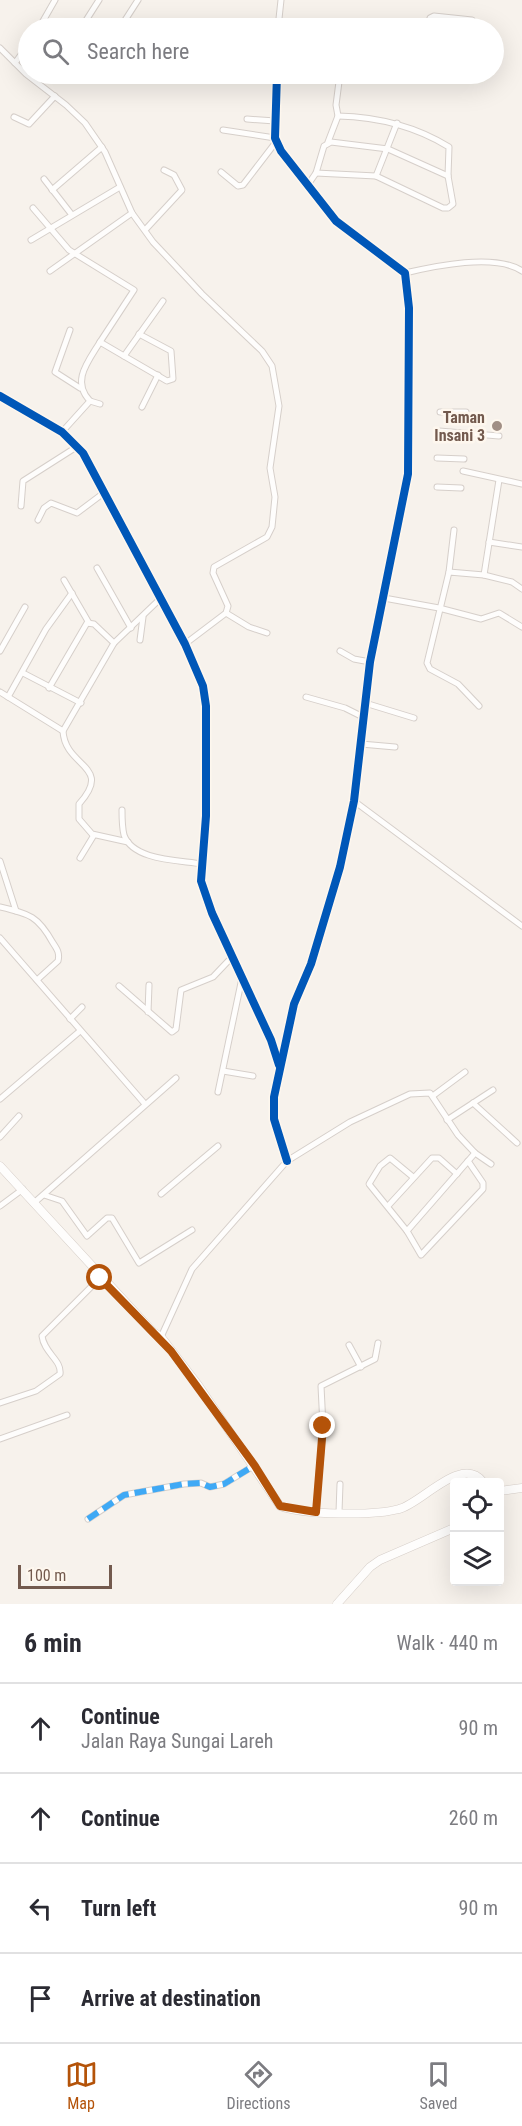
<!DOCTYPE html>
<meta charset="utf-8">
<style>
body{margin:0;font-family:"Roboto Condensed",sans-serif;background:#f2f2f3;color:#2b2b33}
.controls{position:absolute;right:18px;bottom:18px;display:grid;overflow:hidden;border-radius:6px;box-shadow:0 6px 24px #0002}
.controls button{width:54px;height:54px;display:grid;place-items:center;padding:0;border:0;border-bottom:2px solid #e1e1e2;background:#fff;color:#2b2b33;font:30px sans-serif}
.scale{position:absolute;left:18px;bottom:15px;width:94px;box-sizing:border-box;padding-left:6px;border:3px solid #735a4e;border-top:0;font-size:16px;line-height:21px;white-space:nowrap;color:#735a4e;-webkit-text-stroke:4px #fef7ee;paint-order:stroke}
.stop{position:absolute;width:18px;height:18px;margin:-14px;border:4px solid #b45309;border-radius:50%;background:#fff}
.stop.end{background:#b45309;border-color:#fff;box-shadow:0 2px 6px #0008}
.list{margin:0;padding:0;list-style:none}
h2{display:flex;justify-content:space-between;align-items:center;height:78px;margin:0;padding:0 24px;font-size:26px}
h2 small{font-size:20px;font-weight:400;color:#7c7c81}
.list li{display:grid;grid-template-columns:39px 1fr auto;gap:18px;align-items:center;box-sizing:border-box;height:90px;padding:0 24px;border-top:2px solid #e1e1e2}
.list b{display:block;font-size:22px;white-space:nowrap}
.list p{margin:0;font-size:20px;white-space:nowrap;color:#7c7c81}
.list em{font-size:20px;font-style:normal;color:#7c7c81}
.icon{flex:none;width:33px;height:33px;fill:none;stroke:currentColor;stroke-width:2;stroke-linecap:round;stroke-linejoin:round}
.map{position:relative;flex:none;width:522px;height:1604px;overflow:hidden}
.search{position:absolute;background:#fff;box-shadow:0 6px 24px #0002;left:18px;right:18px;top:18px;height:66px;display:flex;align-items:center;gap:15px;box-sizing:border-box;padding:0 21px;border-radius:33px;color:#7c7c81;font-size:22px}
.sheet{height:438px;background:#fff}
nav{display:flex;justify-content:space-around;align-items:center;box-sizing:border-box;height:84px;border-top:2px solid #e1e1e2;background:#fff;font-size:16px;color:#7c7c81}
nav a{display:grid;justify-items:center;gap:3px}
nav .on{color:#b45309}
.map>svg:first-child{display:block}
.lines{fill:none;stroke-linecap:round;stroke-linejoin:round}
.street-casing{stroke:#d6cfca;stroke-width:7}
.secondary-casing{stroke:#d6cec8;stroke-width:9}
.street{stroke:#fefdfc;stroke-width:5}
.secondary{stroke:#fefdfc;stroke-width:8}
.quiet{stroke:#3fa9f5;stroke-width:6;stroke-dasharray:12 6;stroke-linecap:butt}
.cycleway-casing{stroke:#fef7ee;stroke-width:11}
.cycleway{stroke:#0057b8;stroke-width:8}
.route{stroke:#b45309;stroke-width:8}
.poi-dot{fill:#a18f85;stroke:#fef7ee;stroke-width:2}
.labels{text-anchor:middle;stroke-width:5;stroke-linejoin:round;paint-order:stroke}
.poi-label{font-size:16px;font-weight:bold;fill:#735a4e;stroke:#fef7ee;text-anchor:end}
</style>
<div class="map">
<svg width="522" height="1604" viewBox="0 0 522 1604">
<rect width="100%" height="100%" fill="#f7f2ec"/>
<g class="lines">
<defs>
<g id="street">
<path d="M39,28L55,0"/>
<path d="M91,28L85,22L99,0"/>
<path d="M120,28L138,0"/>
<path d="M278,28L281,0"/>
<path d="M428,28L430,18L434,16L472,20"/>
<path d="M0,48L26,74L66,105L85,123L105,152L132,213L153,242L202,294L262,351L272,366L279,406L270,468L275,497L272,527L267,537L214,567L213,573L228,606L226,613L185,644"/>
<path d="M15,63L28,45"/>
<path d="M277,74L275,138L281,151L336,221L405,273L409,308L408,474L370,662L354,801L340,867L311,964L294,1004L274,1097V1119L287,1161"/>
<path d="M384,74L450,75"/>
<path d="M338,116C378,117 415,126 449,147L448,176L453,204L448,208H443L376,176"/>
<path d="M14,117L29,124L55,96"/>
<path d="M247,119L275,121"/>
<path d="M223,130L275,138"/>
<path d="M328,142L338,116L336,105L340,74"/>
<path d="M221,172L238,186L243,185L276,142"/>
<path d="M316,173L376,176L397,123"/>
<path d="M44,179L72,215"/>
<path d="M307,186L316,173L324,146L331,142L388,149L448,176"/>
<path d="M52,190L102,147"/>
<path d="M33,208L69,250L134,290L100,342L124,356L163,301"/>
<path d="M145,230L182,190L174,175L164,170"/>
<path d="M31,240L120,187"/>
<path d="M50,271L132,213"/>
<path d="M405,273C435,266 495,253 522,271"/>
<path d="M70,330L55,372L80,388"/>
<path d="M124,356L167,381L173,379L171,351L139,334"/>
<path d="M0,396L62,432L83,453L185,644L203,686L206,706V816L201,881L212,913L271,1040L280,1066"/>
<path d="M90,401L100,404"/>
<path d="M142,407L158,375"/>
<path d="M440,412H466"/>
<path d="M439,431L499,436"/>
<path d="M62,432L90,401C71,381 88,362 100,342"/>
<path d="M437,458L464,459"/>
<path d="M463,471L522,484"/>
<path d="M437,487L461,488"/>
<path d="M21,506L23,481L78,446"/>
<path d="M38,520L44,508L51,503L77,513L105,492"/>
<path d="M489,542L522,547"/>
<path d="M97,568L131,628"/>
<path d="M449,572L454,530"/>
<path d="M484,575L512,582L522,589"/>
<path d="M64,580L89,623"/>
<path d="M384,598L439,608L481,619L499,613L522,627"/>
<path d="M226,613L249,627L267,633"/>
<path d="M140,640L143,617"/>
<path d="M0,651L25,607"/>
<path d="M340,651L354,659L370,662"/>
<path d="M23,673L81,703"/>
<path d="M49,688L87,623L94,624L114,643"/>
<path d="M0,692L63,731"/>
<path d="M8,697L46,629L72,593"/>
<path d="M306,697L345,708L363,717"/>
<path d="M365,703L414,718"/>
<path d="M479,706L458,684L430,669L427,663L449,572L484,575L499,480"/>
<path d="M361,744L395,747"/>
<path d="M354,801L522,926"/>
<path d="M122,810C122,818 122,827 124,835C133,861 180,860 202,864"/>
<path d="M128,842L92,834L79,819V804C114,765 65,768 63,731L114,643L161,598"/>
<path d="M80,858L94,835"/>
<path d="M0,861L16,911"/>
<path d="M0,907C30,914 38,916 53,943C57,949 60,953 58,961L37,980"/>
<path d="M0,938L145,1104"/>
<path d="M119,986L172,1032L176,1029L181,990L213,977L233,956"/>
<path d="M148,1012L149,985"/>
<path d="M70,1019L82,1007"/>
<path d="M223,1071L253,1076"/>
<path d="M218,1092L242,978"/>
<path d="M434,1095L465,1072"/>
<path d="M0,1099L80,1031"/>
<path d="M473,1103L517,1143"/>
<path d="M447,1120L493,1090"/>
<path d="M0,1137L19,1116"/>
<path d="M413,1177L390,1158L380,1166L369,1184L407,1231L421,1255L483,1189V1183L468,1161"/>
<path d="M161,1194L218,1146"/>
<path d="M44,1195L62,1201L87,1236L107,1218H112L139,1263L192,1230"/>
<path d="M35,1202L176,1078"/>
<path d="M0,1206L23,1189"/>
<path d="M388,1206L432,1158H439L457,1174"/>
<path d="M407,1231L475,1153"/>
<path d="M161,1337L192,1269L287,1161L350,1122L410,1094L430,1093L458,1135L475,1153L491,1164"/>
<path d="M349,1345L361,1367"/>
<path d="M0,1403L36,1391L60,1374C62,1360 44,1353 42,1336L100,1278"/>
<path d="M0,1439L67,1415"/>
<path d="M316,1512L323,1426L321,1386L375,1359L378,1343"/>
<path d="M339,1512L340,1484"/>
<path d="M88,1519L124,1495L184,1484L201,1483L210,1487L224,1484L255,1465"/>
</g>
<g id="secondary">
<path d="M0,1166L153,1332L161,1337L198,1385L280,1506C304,1515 374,1516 399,1509C421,1504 462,1454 483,1482"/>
<path d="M500,1491L522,1488"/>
<path d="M337,1604L370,1567L380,1560L454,1528"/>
</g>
</defs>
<use href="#street" class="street-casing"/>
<use href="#secondary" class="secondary-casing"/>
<use href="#street" class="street"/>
<use href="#secondary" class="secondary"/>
<path class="quiet" d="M88,1519L124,1495L184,1484L201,1483L210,1487L224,1484L255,1465"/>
<defs>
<g id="cycleway">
<path d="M277,74L275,138L281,151L336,221L405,273L409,308L408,474L370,662L354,801L340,867L311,964L294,1004L274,1097V1119L287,1161"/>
<path d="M0,396L62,432L83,453L185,644L203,686L206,706V816L201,881L212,913L271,1040L279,1065"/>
</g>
</defs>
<use href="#cycleway" class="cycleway-casing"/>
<use href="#cycleway" class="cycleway"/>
</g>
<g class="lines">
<path class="route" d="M100,1278L171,1351L255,1466L280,1506L316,1512L323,1426"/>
</g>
<circle class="poi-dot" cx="497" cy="426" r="6"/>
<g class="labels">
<g class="poi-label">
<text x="485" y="423">Taman<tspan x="485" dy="18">Insani 3</tspan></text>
</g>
</g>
</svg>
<div class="controls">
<button><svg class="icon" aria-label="locate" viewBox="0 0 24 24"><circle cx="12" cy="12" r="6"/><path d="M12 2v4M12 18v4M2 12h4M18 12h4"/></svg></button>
<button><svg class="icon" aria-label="layers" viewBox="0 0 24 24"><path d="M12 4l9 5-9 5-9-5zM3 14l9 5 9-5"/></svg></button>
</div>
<div class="scale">100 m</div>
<div class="stop" style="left:100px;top:1278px"></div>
<div class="stop end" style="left:323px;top:1426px"></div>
<div class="search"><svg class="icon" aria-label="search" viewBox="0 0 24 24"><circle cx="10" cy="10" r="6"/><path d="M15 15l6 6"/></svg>Search here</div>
</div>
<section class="sheet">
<h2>6 min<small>Walk · 440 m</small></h2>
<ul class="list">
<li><svg class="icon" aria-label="ahead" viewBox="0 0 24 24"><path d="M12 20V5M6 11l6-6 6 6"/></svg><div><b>Continue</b><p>Jalan Raya Sungai Lareh</p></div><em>90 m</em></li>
<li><svg class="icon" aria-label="ahead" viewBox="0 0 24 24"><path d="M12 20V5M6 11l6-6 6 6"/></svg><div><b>Continue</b></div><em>260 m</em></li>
<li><svg class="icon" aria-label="left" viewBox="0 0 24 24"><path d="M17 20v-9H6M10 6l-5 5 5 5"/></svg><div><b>Turn left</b></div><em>90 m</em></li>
<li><svg class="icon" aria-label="arrive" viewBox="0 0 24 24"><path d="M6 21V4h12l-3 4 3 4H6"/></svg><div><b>Arrive at destination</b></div></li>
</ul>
</section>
<nav>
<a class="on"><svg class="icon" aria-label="map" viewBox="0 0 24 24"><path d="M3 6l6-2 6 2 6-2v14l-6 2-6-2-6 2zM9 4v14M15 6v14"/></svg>Map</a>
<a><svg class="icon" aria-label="directions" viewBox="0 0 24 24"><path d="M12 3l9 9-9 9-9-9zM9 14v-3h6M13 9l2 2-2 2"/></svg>Directions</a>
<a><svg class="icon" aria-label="saved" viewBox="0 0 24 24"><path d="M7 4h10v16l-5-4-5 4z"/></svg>Saved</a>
</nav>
